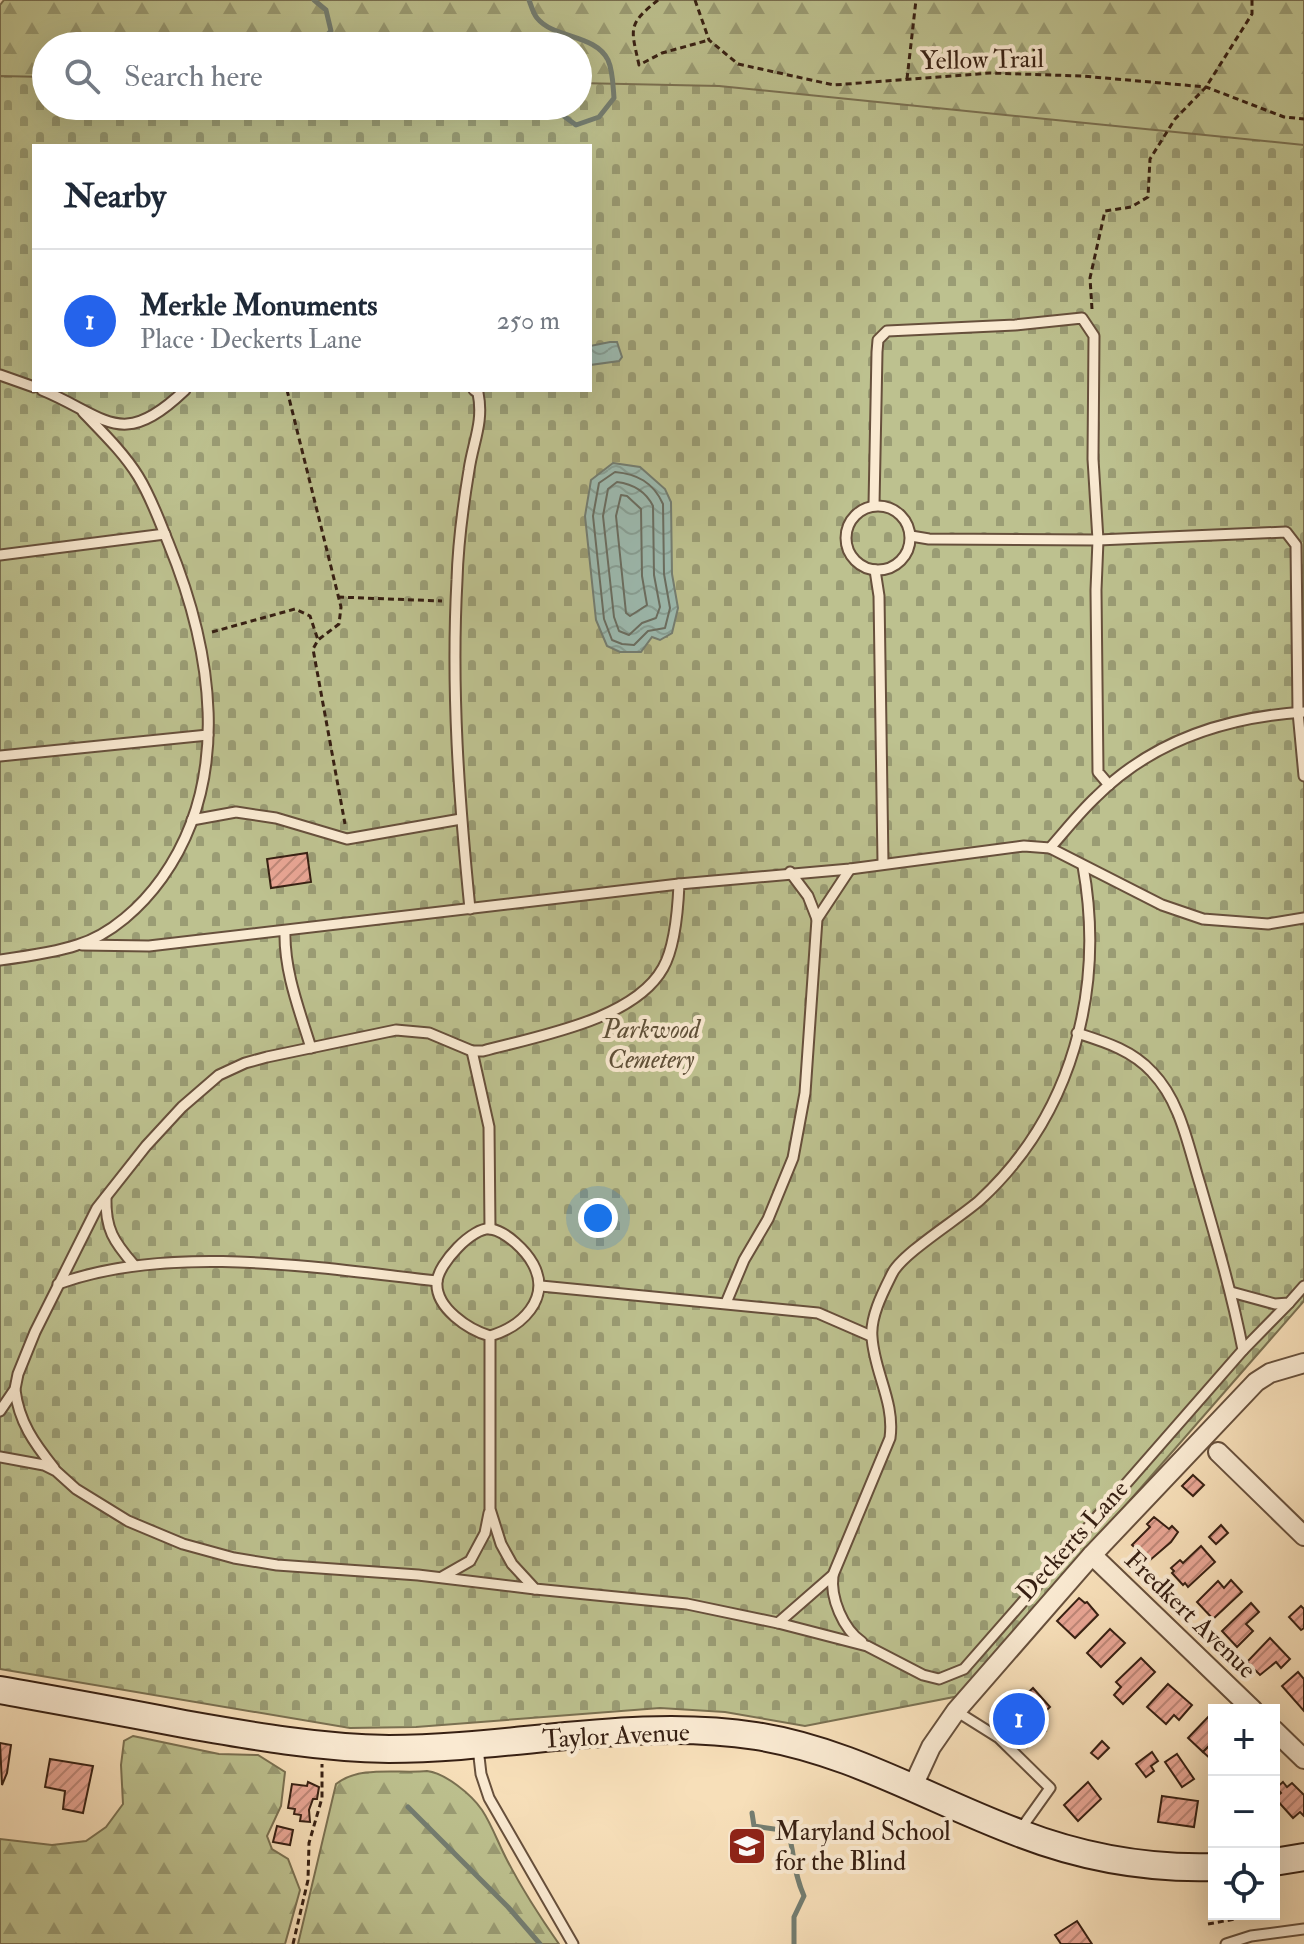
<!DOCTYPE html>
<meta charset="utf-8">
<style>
body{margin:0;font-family:"IM FELL Double Pica",serif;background:#f2f2f3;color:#1f2937}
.controls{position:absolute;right:24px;bottom:24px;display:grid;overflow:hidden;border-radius:0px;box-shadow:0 8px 32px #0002}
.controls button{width:72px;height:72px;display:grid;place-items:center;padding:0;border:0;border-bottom:2px solid #e0e1e3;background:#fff;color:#1f2937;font:40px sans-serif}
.you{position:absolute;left:598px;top:1218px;width:28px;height:28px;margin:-20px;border:6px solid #fff;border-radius:50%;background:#1a73e8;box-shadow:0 0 0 12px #1a73e833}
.badge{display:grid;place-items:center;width:52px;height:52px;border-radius:50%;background:#2563eb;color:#fff;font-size:26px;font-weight:700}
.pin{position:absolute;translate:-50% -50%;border:4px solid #fff;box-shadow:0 2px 8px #0006}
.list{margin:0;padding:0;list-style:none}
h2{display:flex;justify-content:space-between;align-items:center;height:104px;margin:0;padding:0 32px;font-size:34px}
h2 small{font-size:26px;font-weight:400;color:#747a83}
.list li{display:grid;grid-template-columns:52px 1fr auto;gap:24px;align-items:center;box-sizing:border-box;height:144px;padding:0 32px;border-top:2px solid #e0e1e3}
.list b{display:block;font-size:30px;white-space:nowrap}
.list p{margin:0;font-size:26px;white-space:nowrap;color:#747a83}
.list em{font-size:26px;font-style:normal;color:#747a83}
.icon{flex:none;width:44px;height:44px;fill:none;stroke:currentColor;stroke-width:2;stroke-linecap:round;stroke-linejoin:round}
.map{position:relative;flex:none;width:1304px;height:1944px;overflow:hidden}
.search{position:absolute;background:#fff;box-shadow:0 8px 32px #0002;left:32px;top:32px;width:560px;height:88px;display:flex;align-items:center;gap:20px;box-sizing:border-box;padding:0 28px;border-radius:44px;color:#747a83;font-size:30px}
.panel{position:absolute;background:#fff;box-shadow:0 8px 32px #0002;left:32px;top:144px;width:560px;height:248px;border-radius:0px}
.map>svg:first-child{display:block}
.forest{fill:url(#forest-firs);stroke:#7a7051;stroke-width:2;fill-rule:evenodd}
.cemetery{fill:url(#cemetery-stones);stroke:#7a7051;stroke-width:2;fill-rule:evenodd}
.water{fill:url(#water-waves);stroke:#747e72;stroke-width:2}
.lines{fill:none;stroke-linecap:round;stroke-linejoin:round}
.shore{stroke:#6a6e62;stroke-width:2}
.stream{stroke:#747e72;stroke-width:5}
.building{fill:url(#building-hatch);stroke:#372013;stroke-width:2}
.lane-casing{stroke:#67503c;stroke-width:13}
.street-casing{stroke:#67503c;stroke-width:22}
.secondary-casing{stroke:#372013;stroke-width:30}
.path{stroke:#372013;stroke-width:3;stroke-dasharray:6 4;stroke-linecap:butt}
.lane{stroke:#faead2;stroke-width:9}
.street{stroke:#faead2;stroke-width:18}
.secondary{stroke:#faead2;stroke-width:26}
.labels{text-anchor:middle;stroke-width:8;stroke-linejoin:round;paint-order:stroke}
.street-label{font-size:26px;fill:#372013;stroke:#faead2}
.park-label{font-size:26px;font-style:italic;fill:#5f5038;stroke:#faead2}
.poi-label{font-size:26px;fill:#372013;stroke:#faead2;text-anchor:start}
</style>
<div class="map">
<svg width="1304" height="1944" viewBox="0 0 1304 1944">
<defs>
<pattern id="forest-firs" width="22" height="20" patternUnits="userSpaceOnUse" patternTransform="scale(2)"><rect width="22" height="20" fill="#bdc18f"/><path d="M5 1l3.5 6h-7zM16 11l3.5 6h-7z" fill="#9a9c74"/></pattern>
<pattern id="cemetery-stones" width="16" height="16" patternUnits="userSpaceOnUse" patternTransform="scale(2)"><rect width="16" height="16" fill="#bdc18f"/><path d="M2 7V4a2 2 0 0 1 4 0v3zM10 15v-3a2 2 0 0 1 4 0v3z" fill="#9a9c74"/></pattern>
<pattern id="water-waves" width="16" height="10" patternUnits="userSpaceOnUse" patternTransform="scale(2)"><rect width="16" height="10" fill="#9dbcb2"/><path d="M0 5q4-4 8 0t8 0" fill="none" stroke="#88a198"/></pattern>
<pattern id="building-hatch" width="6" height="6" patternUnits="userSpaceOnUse" patternTransform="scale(2)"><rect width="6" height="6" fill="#e9a695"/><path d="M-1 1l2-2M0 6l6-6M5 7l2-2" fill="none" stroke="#be8778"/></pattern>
</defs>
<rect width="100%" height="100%" fill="#f7dfb9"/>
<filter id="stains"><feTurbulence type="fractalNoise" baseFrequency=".0025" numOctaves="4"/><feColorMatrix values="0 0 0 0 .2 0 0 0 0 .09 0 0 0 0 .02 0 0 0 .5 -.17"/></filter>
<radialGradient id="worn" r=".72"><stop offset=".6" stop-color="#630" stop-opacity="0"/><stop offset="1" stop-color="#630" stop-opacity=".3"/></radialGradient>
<g class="forest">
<path d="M4,0H1304V332L590,390V146H34L0,163V5ZM46,46H578V106H46Z"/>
<path d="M133,1736L219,1754L258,1755L285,1772L281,1806L267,1836L272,1849L288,1859L300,1890L285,1944H0V1839L52,1845L86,1841L106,1827L123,1804L121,1765L124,1741Z"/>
<path d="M427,1771C445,1773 471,1794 482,1810C492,1825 498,1843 507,1860C522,1889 540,1917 559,1944H298L336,1784C360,1765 399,1774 427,1771Z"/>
</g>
<path class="cemetery" d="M0,76L46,77V106H578V83L719,86L1304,145V1301L959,1696L805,1726L725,1712L660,1708L416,1727L350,1728L0,1669ZM34,146H590V390H34Z"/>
<g class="water">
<path d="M610,342H617L622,357L619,361L590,365V346Z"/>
<path d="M613,463L640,467L665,489L671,502L672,574L678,608L672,633L660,640L652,637L641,652H620L607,646L596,620L585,516L591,480Z"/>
</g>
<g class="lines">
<g class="shore">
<path d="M615,472C637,474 653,482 663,504L664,574L670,608L665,628L648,631L634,645L622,644L612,640L604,619L593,516L599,483Z"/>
<path d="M617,482C633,484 646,492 653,506L654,575L660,607L656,618L642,623L629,635L619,631L614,617L603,516L608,489Z"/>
<path d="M621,495L627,496L641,509L642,576L647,605L630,616L626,613L616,516Z"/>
</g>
<g class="stream">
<path d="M314,0L326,10L331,31L320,42L322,46"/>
<path d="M529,0C531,5 533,13 537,18C554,39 595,34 608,60C613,71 613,86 614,98L599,117L576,125L550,106"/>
<path d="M408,1807L508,1907L540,1944"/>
<path d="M752,1813L754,1826L788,1831C795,1855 793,1872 804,1896L794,1917V1944"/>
</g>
</g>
<g class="building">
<path d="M307,853L311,882L271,888L267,859Z"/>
<path d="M1193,1475L1204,1485L1193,1496L1182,1486Z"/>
<path d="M1154,1517L1169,1529L1172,1526L1178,1532L1171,1542L1149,1561L1132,1545L1150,1527L1147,1524Z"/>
<path d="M1221,1525L1228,1533L1216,1544L1209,1537Z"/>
<path d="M1201,1546L1215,1562L1188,1587L1185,1583L1183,1585L1172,1573L1174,1571L1171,1568L1180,1560L1183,1563Z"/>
<path d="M1231,1580L1242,1592L1213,1619L1197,1602L1218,1581L1224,1588Z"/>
<path d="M1079,1598L1085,1603L1087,1602L1098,1615L1075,1638L1057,1621Z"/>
<path d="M1251,1603L1259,1612L1246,1624L1253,1631L1237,1647L1222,1631Z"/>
<path d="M1301,1606L1304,1609V1628L1301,1630L1289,1617Z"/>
<path d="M1110,1629L1125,1643L1101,1667L1087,1653Z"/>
<path d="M1270,1638L1290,1659L1281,1668L1276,1662L1260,1675L1247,1662Z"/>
<path d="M1141,1658L1155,1672L1123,1704L1114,1695L1121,1687L1116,1682Z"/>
<path d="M1298,1672L1304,1679V1711L1282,1686Z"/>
<path d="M1168,1684L1192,1705L1179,1720L1174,1715L1166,1724L1147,1707Z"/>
<path d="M1033,1688L1050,1707L1036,1720L1046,1731L1027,1747L1001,1718Z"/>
<path d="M1211,1714L1214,1717V1741L1203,1752L1188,1738Z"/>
<path d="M1102,1741L1109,1748L1098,1759L1091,1753Z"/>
<path d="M1214,1741V1762L1203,1752Z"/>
<path d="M0,1743L11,1745L7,1773L2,1785Z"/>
<path d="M1152,1752L1158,1761L1151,1766L1154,1771L1146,1777L1136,1764Z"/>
<path d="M1177,1754L1194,1779L1182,1787L1165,1762Z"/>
<path d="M50,1759L93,1766L83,1813L63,1809L65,1791L45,1787Z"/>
<path d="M308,1782L319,1787L317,1799H313L309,1810L310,1822L300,1821L301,1815L294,1814L295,1809L288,1808L292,1784L307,1786Z"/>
<path d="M1088,1782L1101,1799L1078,1821L1064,1805Z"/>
<path d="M1283,1782L1287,1787L1292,1783L1304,1795V1816L1300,1812L1293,1818L1275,1798L1281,1793L1276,1788Z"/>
<path d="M1162,1796L1198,1801L1194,1827L1158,1822Z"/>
<path d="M277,1826L293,1830L290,1845L273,1842Z"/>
<path d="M1077,1921L1092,1944H1061L1055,1935Z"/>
</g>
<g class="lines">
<defs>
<g id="lane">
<path d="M0,375L34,387"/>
<path d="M42,390C107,417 121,451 185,390"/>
<path d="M874,505L877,352L878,340L887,331L1015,325L1082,318L1094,336L1093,459L1098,540L1096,590L1098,772L1109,785"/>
<circle cx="878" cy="538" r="32"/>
<path d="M911,536L929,539L1098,540L1286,532L1296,545L1298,712L1304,776"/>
<path d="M0,555L165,534"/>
<path d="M875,570L879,596L883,863"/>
<path d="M0,756L208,735"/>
<path d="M192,820L236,812L276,818L347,839L461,819"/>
<path d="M1050,848L1162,905L1203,919L1268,924L1304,918"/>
<path d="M790,872L808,896L817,919"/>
<path d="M470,909C459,799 451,690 457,580C458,543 463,506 469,470C473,442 484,422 478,393L474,390"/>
<path d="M285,931C284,971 299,1009 311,1048"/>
<path d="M82,945L149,946L679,884"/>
<path d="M0,960C22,957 57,952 77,945C111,935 142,906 162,878C233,778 212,649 168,542C159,520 151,497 138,476C123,452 102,432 83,412"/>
<path d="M472,1051L489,1127L490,1229"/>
<path d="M106,1197C105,1229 114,1242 134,1265"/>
<path d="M58,1284C170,1243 320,1268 437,1281"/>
<path d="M541,1286L818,1313L871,1336"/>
<path d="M1231,1292L1275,1304L1289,1303L1304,1286"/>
<path d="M726,1303L744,1260L768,1219L793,1158L805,1093L817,919L850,869"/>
<path d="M490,1336C469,1330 435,1308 437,1282C438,1264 473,1226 491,1229C507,1232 526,1251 533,1264C552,1299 521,1327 490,1336V1509L501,1544L512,1564L535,1589L687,1604L778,1623L833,1575L890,1438C895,1402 874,1372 872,1337C870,1317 883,1292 892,1274C901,1254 960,1218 980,1200C1073,1114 1105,989 1083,866"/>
<path d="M1243,1350L1289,1303"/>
<path d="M15,1390C19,1422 34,1443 54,1468"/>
<path d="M0,1411L15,1389L18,1374L35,1332L97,1208L146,1146L182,1107L219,1075L245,1063L267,1057L396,1030L429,1033L472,1051H483C538,1036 634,1020 663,968C675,947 678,908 679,884L850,869L1024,846L1050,848C1065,831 1079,813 1096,797C1152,741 1226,717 1304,712"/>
<path d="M0,1457L44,1465L56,1471L76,1489L128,1521L183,1544L234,1558L277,1565L418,1575L535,1589"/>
<path d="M833,1575C830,1598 843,1629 862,1642"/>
<path d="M442,1577L470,1561L485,1533L489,1513"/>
<path d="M778,1623L867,1646L923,1675L939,1679L964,1669L1243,1350C1232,1294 1216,1239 1200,1184C1188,1146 1181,1102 1152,1072C1132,1050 1105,1042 1077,1033"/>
<path d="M956,1711L999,1738L1050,1788L1020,1830"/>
<path d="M478,1748L481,1774L489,1798L573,1944"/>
<path d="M1226,1944L1251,1936L1304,1929"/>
</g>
<g id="street">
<path d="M1218,1452L1304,1536"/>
<path d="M1092,1555L1253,1710"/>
<path d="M1274,1730L1304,1759"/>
<path d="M913,1786L931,1747L956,1711L1092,1555L1256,1382L1270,1373L1304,1363"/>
</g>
<g id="secondary">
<path d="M0,1690C61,1701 123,1712 184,1724C252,1736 320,1748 389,1749C512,1749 633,1717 756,1736C851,1751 930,1800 1019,1833C1081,1857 1147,1869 1214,1867"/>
<path d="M1274,1862L1304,1857"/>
</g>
</defs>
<use href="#lane" class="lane-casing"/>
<use href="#street" class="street-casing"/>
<use href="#secondary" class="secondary-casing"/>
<g class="path">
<path d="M658,0C627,25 631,28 639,65L662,53L709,40"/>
<path d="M695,0L709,40L738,64L834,85L990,73L1082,76L1206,87L1284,117L1304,119"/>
<path d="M907,79L916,0"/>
<path d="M1092,309L1090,278L1105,211L1131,207L1148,197L1150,159L1175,119L1206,87L1252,14V0"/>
<path d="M287,390L341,607L339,624L318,640L313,649L345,824"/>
<path d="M338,597L442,601"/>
<path d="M212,632L295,609L310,616L318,640"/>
<path d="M1273,1914V1917"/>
<path d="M1208,1924L1263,1914"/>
<path d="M293,1944L308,1880L309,1843L322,1798V1764"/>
</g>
<use href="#lane" class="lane"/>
<use href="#street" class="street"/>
<use href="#secondary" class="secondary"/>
</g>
<defs>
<symbol id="school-square" viewBox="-11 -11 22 22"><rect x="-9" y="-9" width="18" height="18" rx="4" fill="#8f2418" stroke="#faead2"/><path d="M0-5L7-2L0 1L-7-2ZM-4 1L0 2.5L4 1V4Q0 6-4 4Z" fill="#fff"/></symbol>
</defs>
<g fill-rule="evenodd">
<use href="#school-square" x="725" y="1824" width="44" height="44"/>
</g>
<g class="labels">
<g class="street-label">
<text transform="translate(982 59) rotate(-1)" y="9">Yellow Trail</text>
<text transform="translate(1072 1540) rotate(-48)" y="9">Deckerts Lane</text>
<text transform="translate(1191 1614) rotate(44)" y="9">Fredkert Avenue</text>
<text transform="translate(616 1735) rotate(-3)" y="9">Taylor Avenue</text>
</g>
<g class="park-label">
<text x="651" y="1038">Parkwood<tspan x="651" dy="30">Cemetery</tspan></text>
</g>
<g class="poi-label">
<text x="775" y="1840">Maryland School<tspan x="775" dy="30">for the Blind</tspan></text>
</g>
</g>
<rect width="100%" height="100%" filter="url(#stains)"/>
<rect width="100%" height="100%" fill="url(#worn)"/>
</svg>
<div class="controls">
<button>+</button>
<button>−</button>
<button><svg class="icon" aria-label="locate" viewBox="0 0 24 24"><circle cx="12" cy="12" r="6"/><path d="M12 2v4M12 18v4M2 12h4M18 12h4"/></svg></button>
</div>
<div class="you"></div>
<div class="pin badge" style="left:1019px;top:1719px">1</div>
<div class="search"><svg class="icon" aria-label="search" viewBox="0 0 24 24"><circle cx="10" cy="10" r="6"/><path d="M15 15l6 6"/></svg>Search here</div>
<section class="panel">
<h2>Nearby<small></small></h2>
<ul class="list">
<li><span class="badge">1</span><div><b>Merkle Monuments</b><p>Place · Deckerts Lane</p></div><em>250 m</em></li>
</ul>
</section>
</div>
